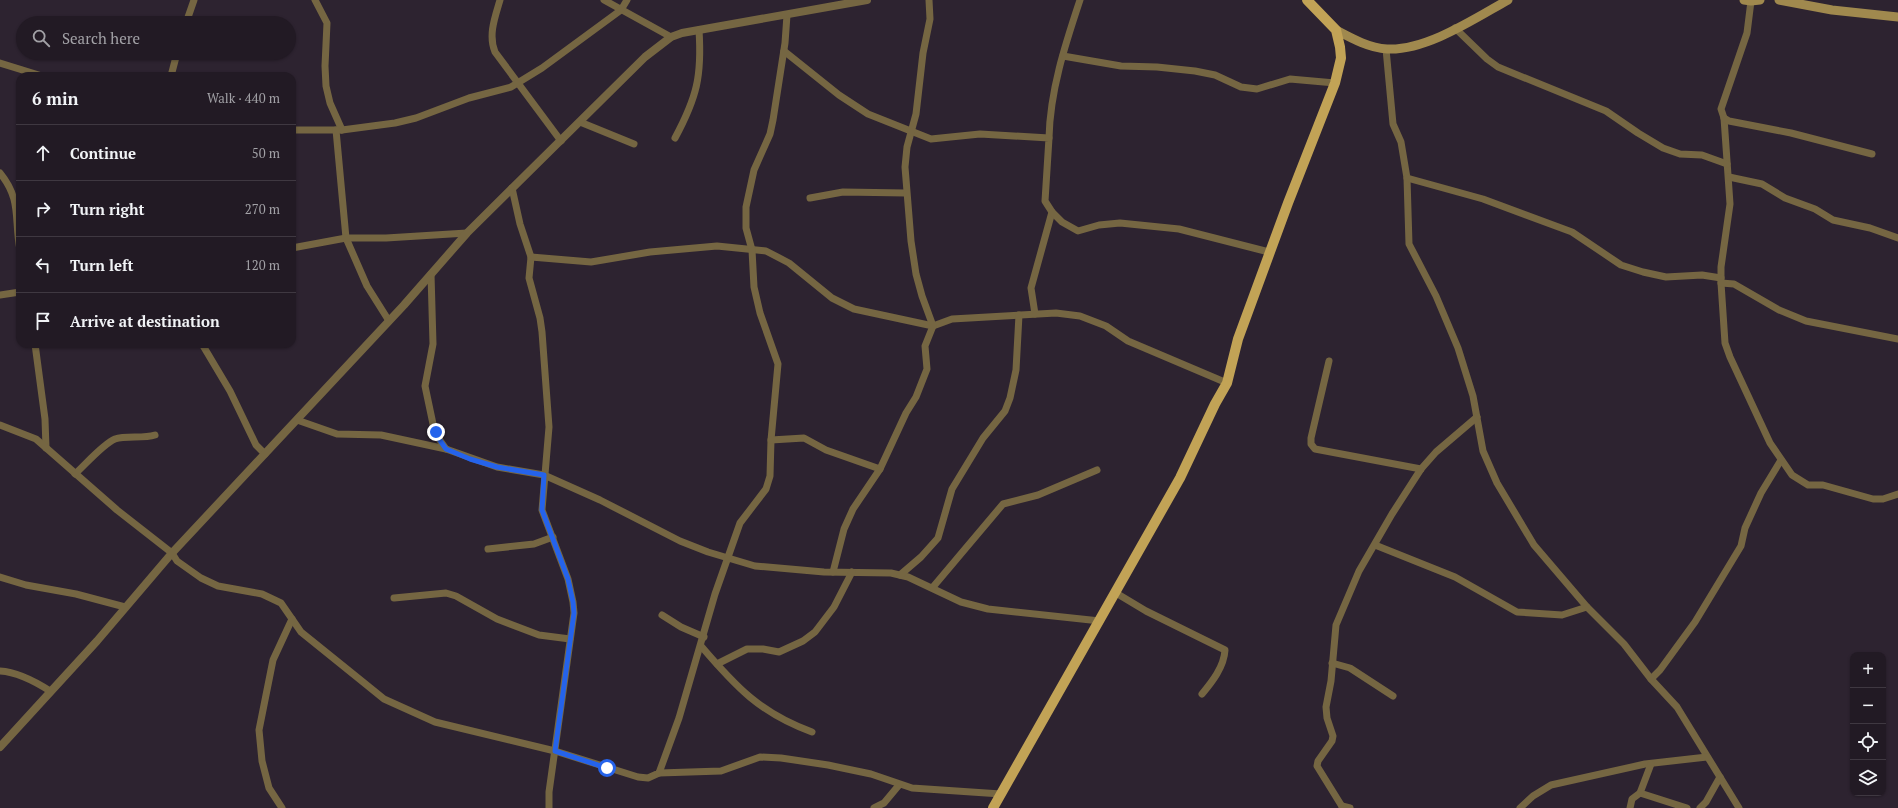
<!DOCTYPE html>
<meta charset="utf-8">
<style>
body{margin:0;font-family:"PT Serif",serif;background:#2a232c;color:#f1f3f6}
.controls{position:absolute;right:12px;bottom:12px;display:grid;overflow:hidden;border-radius:8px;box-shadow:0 1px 3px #0004}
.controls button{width:36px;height:36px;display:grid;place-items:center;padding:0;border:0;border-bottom:1px solid #3f3841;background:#221a24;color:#f1f3f6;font:20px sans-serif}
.stop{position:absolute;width:12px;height:12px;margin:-9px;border:3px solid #2563eb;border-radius:50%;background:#fff}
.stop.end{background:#2563eb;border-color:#fff;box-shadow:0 1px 4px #0008}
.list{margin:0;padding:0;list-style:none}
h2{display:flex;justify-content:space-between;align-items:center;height:52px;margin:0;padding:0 16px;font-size:17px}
h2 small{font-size:13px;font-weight:400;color:#a2a1a6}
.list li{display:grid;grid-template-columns:26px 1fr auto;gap:12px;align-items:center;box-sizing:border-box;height:56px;padding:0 16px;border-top:1px solid #3f3841}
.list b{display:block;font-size:15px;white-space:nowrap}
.list em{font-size:13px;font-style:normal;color:#a2a1a6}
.icon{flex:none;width:22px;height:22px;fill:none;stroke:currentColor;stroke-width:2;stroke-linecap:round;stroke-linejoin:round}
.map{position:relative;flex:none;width:1898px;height:808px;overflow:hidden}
.search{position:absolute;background:#221a24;box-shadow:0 1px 3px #0004;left:16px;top:16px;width:280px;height:44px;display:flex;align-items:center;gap:10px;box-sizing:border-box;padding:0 14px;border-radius:22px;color:#a2a1a6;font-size:15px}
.panel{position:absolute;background:#221a24;box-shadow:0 1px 3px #0004;left:16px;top:72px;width:280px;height:276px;border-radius:12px}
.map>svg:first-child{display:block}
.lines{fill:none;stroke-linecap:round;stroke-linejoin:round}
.minor{stroke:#756642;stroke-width:7}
.tertiary{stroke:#756642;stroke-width:8}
.secondary{stroke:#a0894e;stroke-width:9}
.primary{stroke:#c2a356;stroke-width:10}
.route{stroke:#2563eb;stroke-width:5}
</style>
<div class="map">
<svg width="1898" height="808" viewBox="0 0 1898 808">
<rect width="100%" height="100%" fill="#2d2330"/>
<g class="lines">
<g class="minor">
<path d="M315,0L327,23L325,66L326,86L330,103L342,130"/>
<path d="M500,0C495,17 488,35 495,52L561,141"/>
<path d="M604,0L671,37"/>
<path d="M1751,1L1747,33L1721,109L1724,118L1730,204L1721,267V283L1725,343L1730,357L1770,443L1792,475L1808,485H1823L1873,499H1883L1898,494"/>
<path d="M186,23L194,0"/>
<path d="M1455,28L1487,59L1498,67L1606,111L1638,133L1663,148L1680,154L1702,155L1727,164"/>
<path d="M1386,49L1393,124L1401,142L1407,178L1409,244L1436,296L1458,348L1473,396L1483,451L1497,483L1534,545L1587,607L1624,644L1651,679L1677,707L1739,808"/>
<path d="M784,51L839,95L868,114L931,139L980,134L1049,138L1045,201L1052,212L1031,288L1035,314"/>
<path d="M1063,56L1121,66L1157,67L1195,71L1215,75L1241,87L1257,89L1290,79L1335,83"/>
<path d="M0,63L42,76"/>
<path d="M171,76L177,53"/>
<path d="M1724,118L1729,121L1791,133L1872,154"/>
<path d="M580,122L634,144"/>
<path d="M292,130H342L395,123L416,118L469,98L511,87L542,68L621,10L627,0"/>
<path d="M336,130L346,238L367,286L389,321"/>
<path d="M675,138C697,97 702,76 699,30"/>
<path d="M1049,138C1050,91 1065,45 1080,0"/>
<path d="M0,173C22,200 14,219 20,250"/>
<path d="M1729,177L1762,184L1785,198L1815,209L1833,220L1870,228L1898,238"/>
<path d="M1407,178L1483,199L1572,232L1621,265L1643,272L1666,277L1702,275L1721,278"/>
<path d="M512,188L520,224L531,257L529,278L540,318L542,332L549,427L542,510L568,579L573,602L574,613L549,792V808"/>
<path d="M810,198L843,192L906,193"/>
<path d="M1052,212L1062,222L1078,231L1099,225L1120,223L1179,229L1269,252"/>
<path d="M292,248L346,238H386L467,233"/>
<path d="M531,257L591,262L650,252L717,246L766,251L789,263L832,298L854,309L933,326L952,319L1056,313L1080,316L1106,326L1128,341L1227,383"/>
<path d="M431,274L433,344L425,386L433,424L439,439L446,449L497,467L544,475L600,500L680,541L708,552L755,566L824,572L891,573L908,577L961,602L988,609L1100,621"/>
<path d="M1721,283L1734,284L1779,310L1806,321L1898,339"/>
<path d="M0,295L20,292"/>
<path d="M35,344L45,419L46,448"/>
<path d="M202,344L230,391L256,445L265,454"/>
<path d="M1329,361L1311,438V444L1315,449L1421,469"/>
<path d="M297,420L337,434L381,435L446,449"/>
<path d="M0,425L36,439L117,510L172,553L177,561L201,578L218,586L262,594L281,603L301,632L363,682L384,699L435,722L555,751L638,777L648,778L659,773L679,718L715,594L740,523L766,489L770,476L771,440L778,364L760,313L754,287L752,250L746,228V207L754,170L770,134L773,120L785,43L787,15"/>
<path d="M771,440L804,438L826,450L880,469"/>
<path d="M75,474C86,464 103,444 115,439C126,435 143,439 155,435"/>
<path d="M1375,545L1455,577L1517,612L1562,615L1587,607"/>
<path d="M488,549L534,544L553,537"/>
<path d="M833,572L844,529L853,509L880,469L906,413L916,397L927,369L925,346L933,326L922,296L916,274L911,241L905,167L907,147L916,114L923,53L930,19L929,0"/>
<path d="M900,575L921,557L938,538L952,489L983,438L1005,411L1010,398L1016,370L1019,315"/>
<path d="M0,577L26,585L76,594L125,607"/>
<path d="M933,587L1003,504L1038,495L1097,470"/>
<path d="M1116,593L1146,611L1225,650C1224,667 1212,682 1202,694"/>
<path d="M394,598L446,593L456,596L497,619L539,635L570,639"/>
<path d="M662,615L681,627L704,637"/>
<path d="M701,646C736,687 760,713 812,732"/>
<path d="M1332,663L1350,668L1393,696"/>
<path d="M717,664L747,649H763L779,652L803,641L815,632L834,607L852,572"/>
<path d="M0,671C17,672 36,682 50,691"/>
<path d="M1651,679L1660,670L1695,622L1741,546L1745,528L1761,493L1781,460"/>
<path d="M659,773L721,771L760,757L781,758L828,765L871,774L912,788L1001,794"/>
<path d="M1640,793L1687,808"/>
<path d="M1342,806L1350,808"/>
<path d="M282,808L269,788L262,761L259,730L273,660L292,619"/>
<path d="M874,808L884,803L899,785"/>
<path d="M1343,808L1317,766L1318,761L1332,741L1333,736L1327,718L1326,707L1331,681L1336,625L1359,571L1392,514L1421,469L1436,452L1477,417"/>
<path d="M1520,808L1533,796L1551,785L1645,764L1707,757"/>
<path d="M1630,808L1632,799L1640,793L1651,764"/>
<path d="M1700,808L1706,802L1720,777"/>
</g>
<path class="tertiary" d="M0,747L97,641L172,553L404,305L467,233L645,57L671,37L682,33L867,0"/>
<g class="secondary">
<path d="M1744,0L1751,1L1760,0"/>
<path d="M1779,0L1832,10L1898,17"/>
<path d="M1336,30C1351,38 1369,48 1387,49C1426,51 1474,19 1508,0"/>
</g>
<path class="primary" d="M993,808L1180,478L1215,404L1227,383L1238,339L1288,203L1335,83L1341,58L1340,47L1336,30L1307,0"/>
</g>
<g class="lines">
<path class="route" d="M436,432L439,439L446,449L470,459L497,467L544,475L542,510L568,579L573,602L574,613L555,751L607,768"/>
</g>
</svg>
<div class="controls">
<button>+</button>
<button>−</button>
<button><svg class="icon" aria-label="locate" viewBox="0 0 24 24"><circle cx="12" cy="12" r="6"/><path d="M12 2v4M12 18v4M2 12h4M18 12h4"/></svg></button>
<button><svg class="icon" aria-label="layers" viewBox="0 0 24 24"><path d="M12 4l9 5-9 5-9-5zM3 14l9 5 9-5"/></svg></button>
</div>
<div class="stop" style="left:607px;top:768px"></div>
<div class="stop end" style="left:436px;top:432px"></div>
<div class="search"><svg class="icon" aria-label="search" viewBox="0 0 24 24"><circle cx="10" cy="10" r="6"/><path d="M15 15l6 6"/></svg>Search here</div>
<section class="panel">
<h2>6 min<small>Walk · 440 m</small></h2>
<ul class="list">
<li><svg class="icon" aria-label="ahead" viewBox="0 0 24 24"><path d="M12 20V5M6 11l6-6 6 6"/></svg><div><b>Continue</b></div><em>50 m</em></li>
<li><svg class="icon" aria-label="right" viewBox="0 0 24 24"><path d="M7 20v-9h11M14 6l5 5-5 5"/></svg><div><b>Turn right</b></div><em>270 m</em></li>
<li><svg class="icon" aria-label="left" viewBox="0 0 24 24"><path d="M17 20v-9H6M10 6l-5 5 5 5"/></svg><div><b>Turn left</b></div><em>120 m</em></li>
<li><svg class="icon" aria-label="arrive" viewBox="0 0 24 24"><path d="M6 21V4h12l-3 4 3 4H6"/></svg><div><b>Arrive at destination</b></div></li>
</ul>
</section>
</div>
